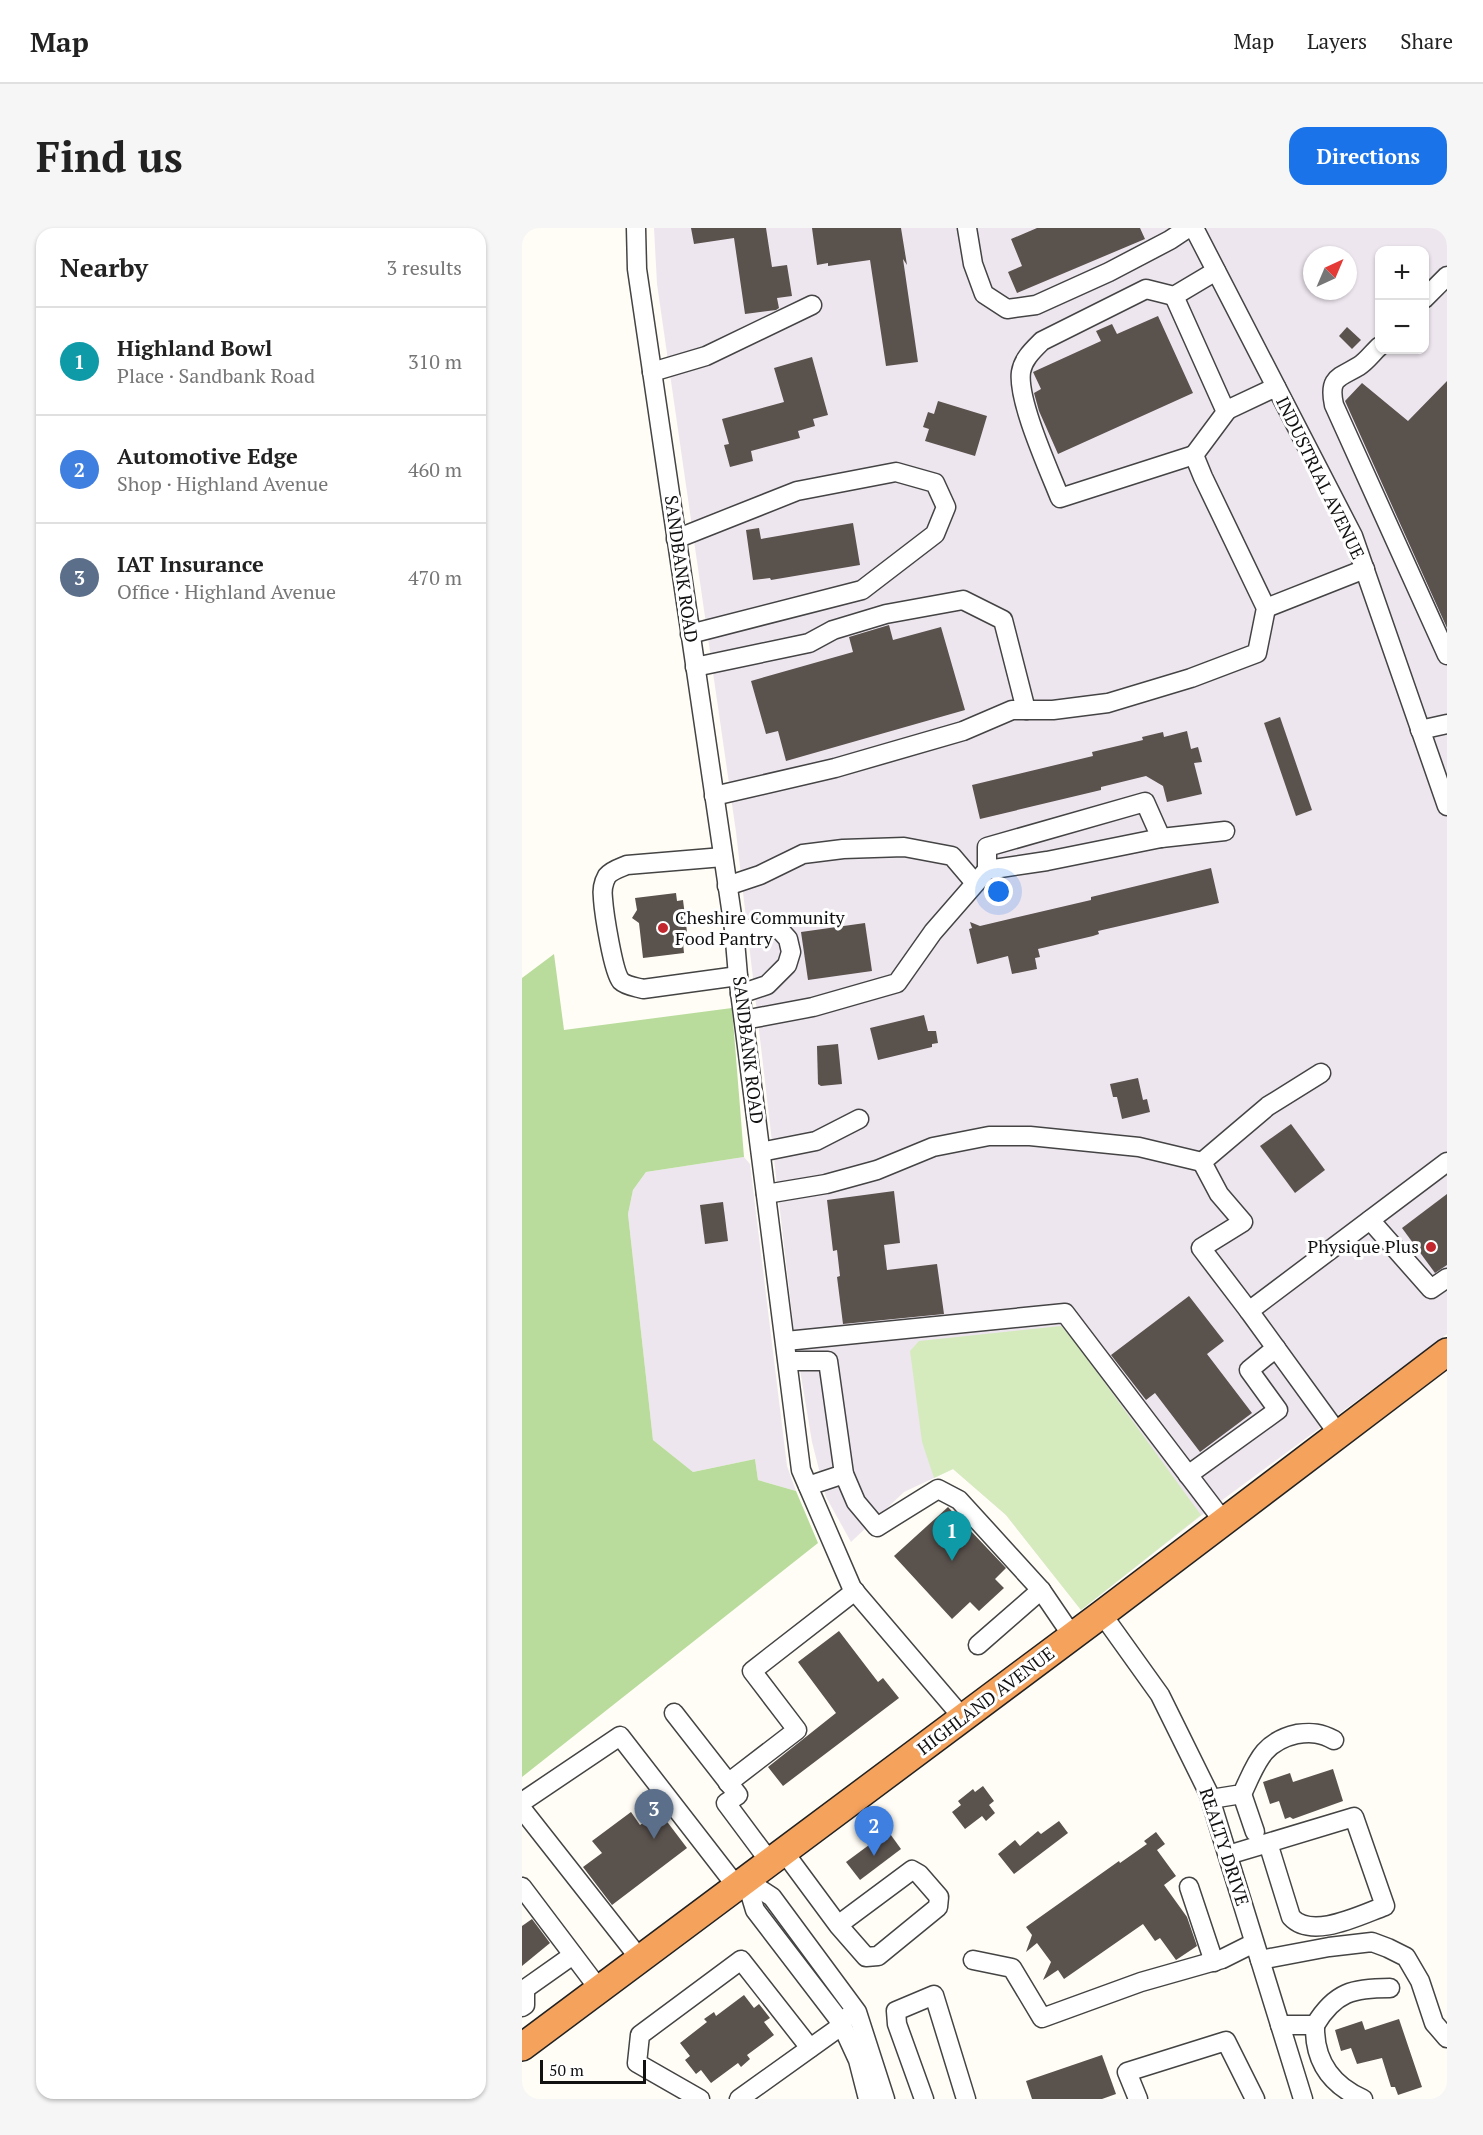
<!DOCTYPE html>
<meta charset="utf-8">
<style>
body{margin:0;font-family:"PT Serif",serif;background:#f6f6f6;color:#222}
.controls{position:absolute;right:18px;top:18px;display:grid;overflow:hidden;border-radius:12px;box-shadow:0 2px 4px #0004}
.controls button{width:54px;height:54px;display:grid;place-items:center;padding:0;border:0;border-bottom:2px solid #e0e0e0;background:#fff;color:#222;font:30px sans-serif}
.compass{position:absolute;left:781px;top:18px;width:54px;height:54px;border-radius:50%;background:#fff;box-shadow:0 2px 4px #0004;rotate:44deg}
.scale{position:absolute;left:18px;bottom:15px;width:106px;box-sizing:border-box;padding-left:6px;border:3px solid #111;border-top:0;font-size:16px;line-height:21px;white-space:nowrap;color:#111;-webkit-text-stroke:4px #fff;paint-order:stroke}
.you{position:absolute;left:477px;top:664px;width:21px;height:21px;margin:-15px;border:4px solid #fff;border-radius:50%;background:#1a73e8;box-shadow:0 0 0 9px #1a73e833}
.badge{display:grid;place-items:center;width:39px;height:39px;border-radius:50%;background:#1a73e8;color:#fff;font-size:20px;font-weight:700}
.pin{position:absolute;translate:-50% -50px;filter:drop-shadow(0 2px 3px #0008)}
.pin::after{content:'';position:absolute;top:32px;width:21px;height:18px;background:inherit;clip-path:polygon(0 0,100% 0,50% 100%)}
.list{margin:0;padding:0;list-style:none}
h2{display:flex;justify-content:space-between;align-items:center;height:78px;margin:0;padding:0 24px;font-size:26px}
h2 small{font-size:20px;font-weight:400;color:#767676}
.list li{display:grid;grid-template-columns:39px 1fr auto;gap:18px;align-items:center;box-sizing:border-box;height:108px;padding:0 24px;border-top:2px solid #e0e0e0}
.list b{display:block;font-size:22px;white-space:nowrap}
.list p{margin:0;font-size:20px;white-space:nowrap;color:#767676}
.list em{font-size:20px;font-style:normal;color:#767676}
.map{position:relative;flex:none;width:925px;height:1871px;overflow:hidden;border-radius:18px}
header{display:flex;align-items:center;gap:36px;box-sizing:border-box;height:84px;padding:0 30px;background:#fff;border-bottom:2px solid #e0e0e0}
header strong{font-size:28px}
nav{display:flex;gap:33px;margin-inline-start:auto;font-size:21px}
.intro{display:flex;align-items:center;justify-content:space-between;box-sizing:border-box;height:144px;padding:0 36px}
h1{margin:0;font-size:42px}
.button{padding:15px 27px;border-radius:18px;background:#1a73e8;color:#fff;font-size:21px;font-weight:700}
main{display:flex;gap:36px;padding:0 36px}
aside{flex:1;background:#fff;border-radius:18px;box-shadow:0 2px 4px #0004}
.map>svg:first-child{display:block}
.industrial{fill:#eee6ef;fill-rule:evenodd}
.green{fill:#d5ebbd}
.forest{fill:#b9dc9c}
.building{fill:#5a524d}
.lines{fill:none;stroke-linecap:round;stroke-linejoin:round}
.minor-casing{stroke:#444;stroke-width:21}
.highway-casing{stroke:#222;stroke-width:30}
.minor{stroke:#fff;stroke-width:18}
.highway{stroke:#f5a25d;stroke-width:27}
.poi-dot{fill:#c4262e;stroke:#fff;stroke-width:2}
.labels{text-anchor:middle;stroke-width:6;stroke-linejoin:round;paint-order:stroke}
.street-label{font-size:18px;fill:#111;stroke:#fff}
.poi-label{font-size:18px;fill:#111;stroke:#fff;text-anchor:start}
</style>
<header>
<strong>Map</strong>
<nav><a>Map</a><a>Layers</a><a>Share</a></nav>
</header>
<div class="intro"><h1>Find us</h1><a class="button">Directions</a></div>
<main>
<aside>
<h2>Nearby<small>3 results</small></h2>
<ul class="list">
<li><span class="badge" style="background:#0f9aa8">1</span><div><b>Highland Bowl</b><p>Place · Sandbank Road</p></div><em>310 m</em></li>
<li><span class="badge" style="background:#3f7fe0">2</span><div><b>Automotive Edge</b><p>Shop · Highland Avenue</p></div><em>460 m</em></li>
<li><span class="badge" style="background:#5c6f8a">3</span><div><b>IAT Insurance</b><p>Office · Highland Avenue</p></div><em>470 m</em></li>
</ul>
</aside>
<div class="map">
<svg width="925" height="1871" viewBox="0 0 925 1871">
<rect width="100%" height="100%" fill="#fffdf5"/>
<g class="industrial">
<path d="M132,0H925V1106L680,1287L559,1382L484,1287L431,1241L382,1264L329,1314L304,1269L290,1214L273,1112L214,604L135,56ZM858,22H902V122H858ZM790,27H826V63H790Z"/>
<path d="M222,929L228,936L265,1238L274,1263L236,1252L233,1231L171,1244L131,1212L106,986L111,962L124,944Z"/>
</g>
<path class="green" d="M539,1098L553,1114L679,1287L559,1382L484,1287L431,1241L412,1250L400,1214L388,1123L397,1113Z"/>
<path class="forest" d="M32,726L42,802L210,780L222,929L124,944L111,962L106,986L131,1212L171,1244L233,1231L236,1252L274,1263L296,1315L0,1549V750Z"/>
<g class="building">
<path d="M169,0H244L250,39L265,37L270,68L255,70L257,80L254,82L223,86L212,10L172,16Z"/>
<path d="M290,0H379L385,37L381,31L396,134L364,138L348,32L306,38V35L295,37Z"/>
<path d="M515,0H618L623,11L495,65L486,44L500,38L489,11Z"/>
<path d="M636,88L671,165L536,226L517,183L512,165L519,161L511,144L579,113L574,103L590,96L595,106Z"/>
<path d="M825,99L839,112L830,121L817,108Z"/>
<path d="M290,129L306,187L291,191L293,198L276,203L278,210L229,223L231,233L208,239L202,217L207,216L200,191L262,174L252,140Z"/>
<path d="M925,153V400L823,173L840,155L886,193Z"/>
<path d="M416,173L465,188L453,228L403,213L407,201L401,199L406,184L412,186Z"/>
<path d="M331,295L338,337L249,352L248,350L231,352L224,302L237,300L239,311Z"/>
<path d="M367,397L371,412L419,399L443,482L264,533L256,503L244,506L229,453L331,424L327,409Z"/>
<path d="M758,489L790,582L774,588L742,495Z"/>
<path d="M665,503L669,521L676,519L680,534L672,535L680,566L645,574L641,558L624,548L579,559V562L458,591L450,557L571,528L570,524L621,512L620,509L641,504L642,509Z"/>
<path d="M689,640L697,675L576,703L577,706L571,708L516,721L518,729L513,730L515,741L490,746L486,728L455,736L447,701L450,700L448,694L458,698L569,672V669Z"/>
<path d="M154,665L155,673L161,672L165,704L160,705L162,725L121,730L117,695L110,690L115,682L113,670Z"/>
<path d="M343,695L350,743L286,752L279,704Z"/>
<path d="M402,787L406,803H414L416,815L410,816V819L356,832L348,800Z"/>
<path d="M316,816L320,856L299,858L296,856L295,818Z"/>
<path d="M616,850L621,872L625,871L628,884L600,891L595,869H591L588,856Z"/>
<path d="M769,896L803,942L773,965L738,918Z"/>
<path d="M372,963L378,1015L362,1017L365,1042L415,1036L422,1086L321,1096L315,1049L318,1048L315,1022L311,1023L305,972Z"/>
<path d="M925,966V1037L913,1045L880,1000Z"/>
<path d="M201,974L206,1013L183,1016L178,977Z"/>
<path d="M667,1068L702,1113L685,1126L730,1185L678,1224L633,1165L624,1172L589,1127Z"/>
<path d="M426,1279L484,1340L473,1351L482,1360L457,1383L448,1374L430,1391L372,1328Z"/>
<path d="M317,1403L356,1454L361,1450L377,1470L261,1558L246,1539L314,1485L276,1434Z"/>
<path d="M811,1541L821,1573L771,1591L768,1589L763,1591L757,1573L748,1576L741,1554L768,1545L771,1554Z"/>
<path d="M461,1558L472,1573L467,1577L473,1585L464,1593L460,1588L443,1601L430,1584L439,1577L436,1573L451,1561L453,1564Z"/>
<path d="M137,1583L165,1620L90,1677L61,1639L80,1625L70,1613L109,1584L118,1597Z"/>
<path d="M537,1593L546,1605L492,1646L476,1626L493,1612L498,1618L516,1603L519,1606Z"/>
<path d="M366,1603L379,1621L338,1652L324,1634Z"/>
<path d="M634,1604L643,1616L635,1622L654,1648L642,1657L665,1689L675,1718L654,1732L638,1710L633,1713L621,1696L542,1751L536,1742L521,1752L529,1734L515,1715L504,1724L510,1707L504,1699L597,1633L598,1635L625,1616L622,1613Z"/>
<path d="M10,1691L28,1715L0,1738V1698Z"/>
<path d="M222,1767L232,1780L237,1776L248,1790L242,1794L252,1807L225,1827L228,1831L219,1839L216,1835L189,1855L179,1842L174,1846L163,1832L168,1828L158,1815L185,1794L182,1791L192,1784L194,1788Z"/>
<path d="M877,1791L900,1859L876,1867L873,1859H869L860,1830L835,1836L829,1820L819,1823L813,1802L840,1793L843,1802Z"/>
<path d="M580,1827L594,1866L580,1871H510L504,1853Z"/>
</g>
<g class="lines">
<defs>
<g id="minor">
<path d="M114,0L115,41L212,701L216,748L279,1242L330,1360L441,1490"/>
<path d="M445,0L451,36L462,66L485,81L514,77L587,44L648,12L666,0"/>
<path d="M672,0L831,308L925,578"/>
<path d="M902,71L925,48"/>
<path d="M858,118C851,124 845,133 837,138C817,150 806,149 812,177L925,427"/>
<path d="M130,144L184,128L290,77"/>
<path d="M703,183L754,159"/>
<path d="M672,227L538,270C527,242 495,172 499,144C501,131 511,122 520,113L624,61L652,68L694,43"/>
<path d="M154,311L275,263L374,244L413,255L424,279L413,306L340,362L168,406"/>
<path d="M744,380L843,341"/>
<path d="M173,439L287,415L311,402L364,386L441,372L481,392L504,482"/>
<path d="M898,502L925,496"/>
<path d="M192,568L313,540L441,503L490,482H531L586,475L669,450L735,425L744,380L681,249L672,227L704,184L652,68"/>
<path d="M201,629L105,637C98,640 90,642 85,648C81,655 80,664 81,671C82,685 91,744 99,753C104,758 114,759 121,761L216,748"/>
<path d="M465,642V619L623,574L639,610"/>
<path d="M205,658L238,647L281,626L321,621L382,619L430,628L453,655"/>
<path d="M212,701H257L266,711L269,724L265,737L245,757L218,766"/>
<path d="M222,792L291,779L375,755L411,704L465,642L525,633L639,610L703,603"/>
<path d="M239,924L294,913L337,891"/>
<path d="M244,966L304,956L355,942L411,919L467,908H508L617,919L680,934"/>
<path d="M848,992L909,1061L925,1050"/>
<path d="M727,1083L679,1020L721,994L697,966L680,934L746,878L799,845"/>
<path d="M264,1113L543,1085L702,1294"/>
<path d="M266,1133H306L322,1246L334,1274L355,1299L416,1261L437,1272L519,1362L551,1409"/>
<path d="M817,1207L727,1083L925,934"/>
<path d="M666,1247L756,1182L727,1142L754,1120"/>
<path d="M286,1258L322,1246"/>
<path d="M580,1386L638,1467L686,1564L781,1871"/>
<path d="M456,1417L519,1362"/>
<path d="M152,1485L216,1567L204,1575L248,1634"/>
<path d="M206,1555L275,1502L230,1443L333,1363"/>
<path d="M720,1566L733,1604"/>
<path d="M689,1571L720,1566C734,1537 739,1514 775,1506C790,1504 799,1505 812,1512"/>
<path d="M0,1574L98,1508L215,1659"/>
<path d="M0,1581L118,1731"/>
<path d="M262,1624L316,1697L390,1642L397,1646L417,1669L416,1679L356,1728L344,1729L316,1697"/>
<path d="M706,1627L832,1589L863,1678C838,1687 790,1712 769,1689L746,1615"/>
<path d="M224,1652L250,1669L335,1784L363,1871"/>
<path d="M224,1652L233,1682L318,1793L336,1832L346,1871"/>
<path d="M0,1659L77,1761"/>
<path d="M667,1659L692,1734"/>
<path d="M451,1732L490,1740L520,1790L619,1754L700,1731L732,1715"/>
<path d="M738,1732L807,1719L850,1714L866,1720L884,1729L898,1753L912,1795L925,1810"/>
<path d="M0,1763L51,1727"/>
<path d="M0,1779L3,1777V1761"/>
<path d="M758,1797H793C813,1764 831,1760 868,1760"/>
<path d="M793,1797C792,1833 809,1857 841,1871"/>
<path d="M178,1871L115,1835L118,1807L219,1732L288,1820"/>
<path d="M217,1871L315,1801L318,1793L327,1788"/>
<path d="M402,1871L375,1796L374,1783L412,1767L444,1871"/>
<path d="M616,1871L605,1844L704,1813L733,1871"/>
</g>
<path id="highway" d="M0,1819L580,1386L925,1124"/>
</defs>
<use href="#minor" class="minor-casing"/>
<use href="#highway" class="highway-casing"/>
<use href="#minor" class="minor"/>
<use href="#highway" class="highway"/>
</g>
<g class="poi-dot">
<circle cx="141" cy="700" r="6"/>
<circle cx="909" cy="1019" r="6"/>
</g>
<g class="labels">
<g class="street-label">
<text transform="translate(798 250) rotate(64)" y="6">INDUSTRIAL AVENUE</text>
<text transform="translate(159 341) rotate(82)" y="6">SANDBANK ROAD</text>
<text transform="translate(226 822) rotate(83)" y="6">SANDBANK ROAD</text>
<text transform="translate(464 1473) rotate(-37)" y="6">HIGHLAND AVENUE</text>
<text transform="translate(702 1619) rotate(72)" y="6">REALTY DRIVE</text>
</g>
<g class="poi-label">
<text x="153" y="696">Cheshire Community<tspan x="153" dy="21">Food Pantry</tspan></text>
<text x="897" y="1025" text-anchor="end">Physique Plus</text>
</g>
</g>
</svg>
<div class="controls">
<button>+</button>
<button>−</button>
</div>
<svg class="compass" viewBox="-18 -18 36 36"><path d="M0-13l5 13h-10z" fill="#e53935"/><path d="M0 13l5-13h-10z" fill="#767676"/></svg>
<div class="scale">50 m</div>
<div class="you"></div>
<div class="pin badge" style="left:430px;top:1333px;background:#0f9aa8">1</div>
<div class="pin badge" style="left:352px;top:1628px;background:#3f7fe0">2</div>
<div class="pin badge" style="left:132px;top:1611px;background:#5c6f8a">3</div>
</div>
</main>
